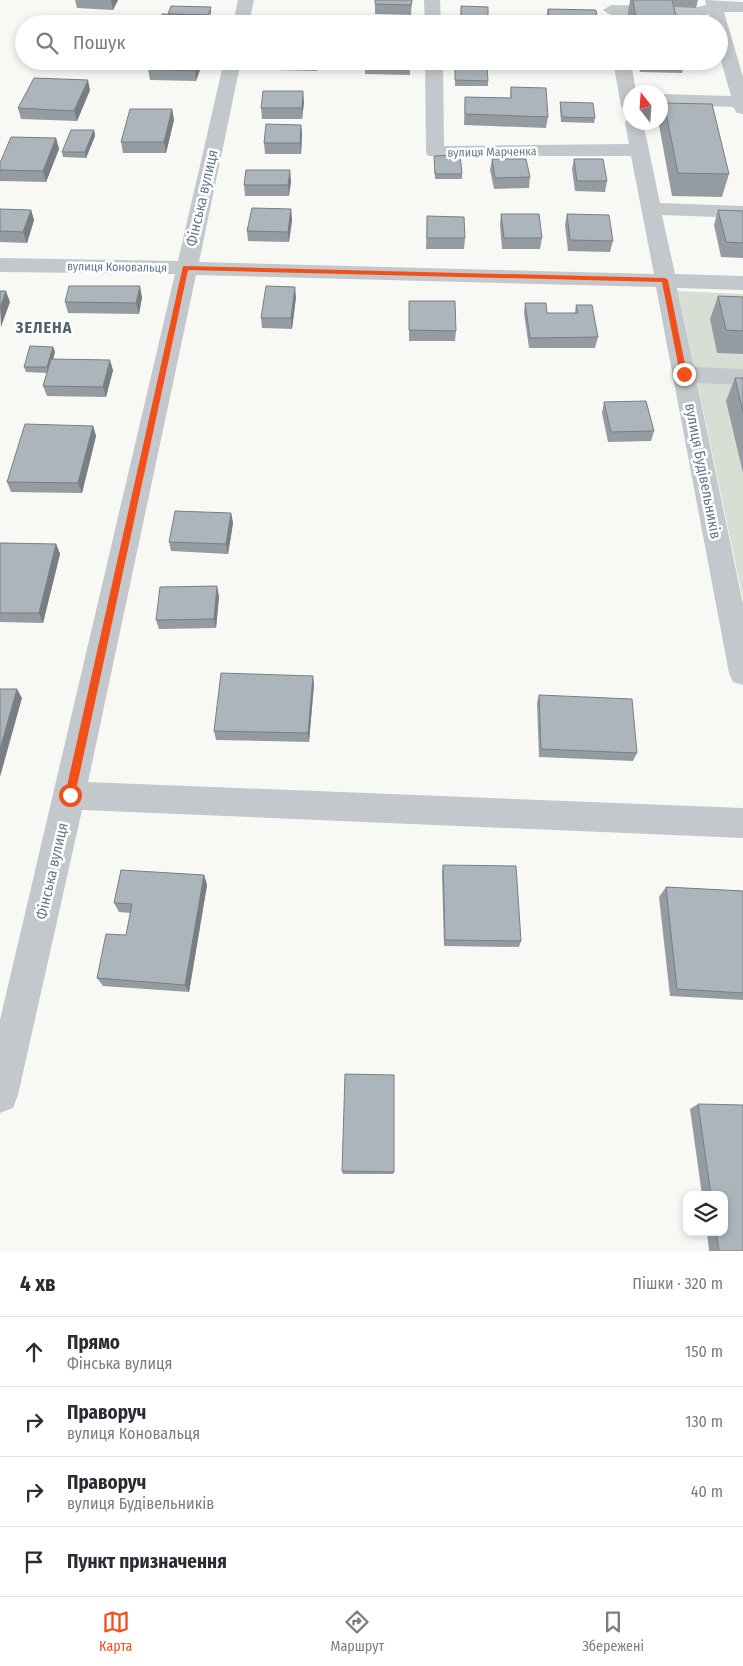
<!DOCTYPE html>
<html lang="uk">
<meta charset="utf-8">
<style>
body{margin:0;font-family:"Fira Sans Condensed",sans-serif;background:#f7f7f7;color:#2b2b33}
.controls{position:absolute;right:15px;bottom:15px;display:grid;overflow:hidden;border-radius:10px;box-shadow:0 2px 8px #0003}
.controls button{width:45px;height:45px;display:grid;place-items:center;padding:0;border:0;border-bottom:1px solid #e1e1e2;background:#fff;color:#2b2b33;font:25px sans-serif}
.compass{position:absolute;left:623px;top:85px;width:45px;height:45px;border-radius:50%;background:#fff;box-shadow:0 2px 8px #0003;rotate:343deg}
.stop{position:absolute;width:15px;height:15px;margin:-11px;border:4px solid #f2501b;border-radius:50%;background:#fff}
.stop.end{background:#f2501b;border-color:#fff;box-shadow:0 1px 5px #0008}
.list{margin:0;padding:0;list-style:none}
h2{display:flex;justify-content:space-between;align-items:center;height:65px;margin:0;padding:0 20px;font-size:21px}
h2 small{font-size:16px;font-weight:400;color:#7c7c81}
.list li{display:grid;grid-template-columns:32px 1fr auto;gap:15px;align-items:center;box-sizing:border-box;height:70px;padding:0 20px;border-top:1px solid #e1e1e2}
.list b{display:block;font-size:19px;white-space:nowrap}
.list p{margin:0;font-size:16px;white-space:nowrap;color:#7c7c81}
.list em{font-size:16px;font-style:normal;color:#7c7c81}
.icon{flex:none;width:28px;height:28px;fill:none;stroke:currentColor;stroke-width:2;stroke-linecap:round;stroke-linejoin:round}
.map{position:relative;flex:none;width:743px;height:1251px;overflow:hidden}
.search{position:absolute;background:#fff;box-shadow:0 2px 8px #0003;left:15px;right:15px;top:15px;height:55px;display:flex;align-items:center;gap:12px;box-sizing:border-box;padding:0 18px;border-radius:28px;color:#7c7c81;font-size:19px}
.sheet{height:345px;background:#fff}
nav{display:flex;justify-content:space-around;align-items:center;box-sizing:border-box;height:70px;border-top:1px solid #e1e1e2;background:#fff;font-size:14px;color:#7c7c81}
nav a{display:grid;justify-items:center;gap:2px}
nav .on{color:#f2501b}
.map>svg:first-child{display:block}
.green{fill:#d8ded4}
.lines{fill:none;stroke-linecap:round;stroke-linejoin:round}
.minor{fill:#c3c8cc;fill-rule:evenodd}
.wall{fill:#949ca1}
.shaded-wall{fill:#787f83}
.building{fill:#acb5bb;stroke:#787f83}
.route{fill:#f2501b}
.labels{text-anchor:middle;stroke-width:5;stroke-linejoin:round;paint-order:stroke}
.far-street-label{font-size:12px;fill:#657989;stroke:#fff}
.street-label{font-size:15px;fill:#657989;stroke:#fff}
.far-district-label{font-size:16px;font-weight:bold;letter-spacing:1px;fill:#53626e;stroke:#fff}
</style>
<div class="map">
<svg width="743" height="1251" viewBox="0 0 743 1251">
<rect width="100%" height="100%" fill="#f8f9f5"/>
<path class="green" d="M678,291L743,294V599Z"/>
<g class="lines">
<g class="minor">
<path d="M238,0H254L249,24H233Z"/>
<path d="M424,0H440L441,24H425Z"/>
<path d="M705,0L743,2V12H724L743,77V114L737,113L733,107L660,104V94L731,96L719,54V24H711L709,14L699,17L611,15L603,10L611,5L698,7L706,5Z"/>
<path d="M224,61H241L199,262L654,274L631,156H428L426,152L425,61H443L444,146L629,144L625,122L630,117V122H643L660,203L743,206V218L662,215L675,274L743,276V290L677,288L694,367L743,369V385L697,383L743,604V685L733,682L729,673L656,287L196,275L88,782L743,808V838L82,810L18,1095L13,1108L0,1113V1020L175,274L0,272V258L178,261Z"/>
<path d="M613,61H631L636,92H630V111L624,110L621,106Z"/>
</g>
</g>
<g class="wall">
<path d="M75,0H118L113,10L77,8Z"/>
<path d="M412,0L411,15L375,14V4Z"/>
<path d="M630,0H698L696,8L674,7L678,24H630L628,12Z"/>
<path d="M461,6L488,20V24H460Z"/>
<path d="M548,9L598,24H547L546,19Z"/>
<path d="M55,61H88L86,64L55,63Z"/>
<path d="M151,61H201L202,64L196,81L150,80L148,69Z"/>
<path d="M274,61H319L317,71L275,70Z"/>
<path d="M365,61H410V75L365,74Z"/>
<path d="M638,61H685L682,73L640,72Z"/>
<path d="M455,66L488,81V86H455Z"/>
<path d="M511,87L548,117L546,128L464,125L465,97L510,98Z"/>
<path d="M90,90L77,121L21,119L18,108Z"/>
<path d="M304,102L302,119H262L261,108Z"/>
<path d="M560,102L595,118L594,123L561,122L560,108Z"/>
<path d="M664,103L729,174L722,197L672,196L659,125L660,122V118Z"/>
<path d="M172,109L174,120L166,153H123L121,142Z"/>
<path d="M301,125L302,135L301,154H265L264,143Z"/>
<path d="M94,130L95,136L86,158L63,157L62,152Z"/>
<path d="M56,138L59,149L46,182L0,181V163Z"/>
<path d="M434,156L462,174V179H435Z"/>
<path d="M492,159L530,177L529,188L494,189L490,170Z"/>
<path d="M574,159L607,181L605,192L575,191L572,169Z"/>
<path d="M291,181L289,196H245L244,185Z"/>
<path d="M0,209L31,210L34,220L27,243L0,242Z"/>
<path d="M291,209L292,220L289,242L248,241L247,231Z"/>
<path d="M718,210L743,211V258L721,257L714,225Z"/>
<path d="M501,214L542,238L540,249H502L500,225Z"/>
<path d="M567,214L613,241L610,252L568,251L565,225Z"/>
<path d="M427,216L465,238L464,249H426Z"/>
<path d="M718,296L743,297V354L717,353L710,319Z"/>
<path d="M142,297L139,314L68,313L65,302Z"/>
<path d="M296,297L292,329L262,328L261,318Z"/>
<path d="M525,303L547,313H575L576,305L598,337L595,348H529L524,313Z"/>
<path d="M409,311L456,331L455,341H409Z"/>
<path d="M53,347L55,352L53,359L113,370L106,397L47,396L43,386L47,373L26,372L24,367Z"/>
<path d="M735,378H743V473L726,401Z"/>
<path d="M604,402L654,431L651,441L608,442L602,413Z"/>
<path d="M93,426L96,436L82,493L11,492L7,482Z"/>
<path d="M231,513L233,523L228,554L171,551L169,542Z"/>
<path d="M0,543L56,544L60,554L43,623L0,622Z"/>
<path d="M219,596L216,628L159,629L156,620Z"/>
<path d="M314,684L309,742L216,740L214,731Z"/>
<path d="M539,695L637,753L633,761L539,757L537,703Z"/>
<path d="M443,865L521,941L519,947L444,946L442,872Z"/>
<path d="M204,875L207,885L189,992L103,986L97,978L126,935L131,913L119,912L114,903Z"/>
<path d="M666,887L743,891V1000L670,996L659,897Z"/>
<path d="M698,1104L743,1251H709L707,1232H724V1195H702L690,1109Z"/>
<path d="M342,1171L394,1172L393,1174H343Z"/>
</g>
<g class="shaded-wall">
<path d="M111,0H118L113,10Z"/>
<path d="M211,7V13L209,19L210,24H207Z"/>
<path d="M198,61H201L202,64L196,81L195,71Z"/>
<path d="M317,61H319L317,71Z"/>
<path d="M88,80L90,90L77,121L74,111Z"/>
<path d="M303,91L304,102L302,119V108Z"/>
<path d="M172,109L174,120L166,153L164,142Z"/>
<path d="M301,125L302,135L301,154L300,143Z"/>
<path d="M94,130L95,136L86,158L85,152Z"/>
<path d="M56,138L59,149L46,182L43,171Z"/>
<path d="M290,170L291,181L289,196L288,185Z"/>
<path d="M291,209L292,220L289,242L288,232Z"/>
<path d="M31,210L34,220L27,243L23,232Z"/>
<path d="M140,286L142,297L139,314L136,303Z"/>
<path d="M295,287L296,297L292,329L291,318Z"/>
<path d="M6,291L10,302L1,327L0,307Z"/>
<path d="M53,347L55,352L49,373L47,367Z"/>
<path d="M110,360L113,370L106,397L103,387Z"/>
<path d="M93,426L96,436L82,493L78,483Z"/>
<path d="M231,513L233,523L228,554L226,544Z"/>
<path d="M56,544L60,554L43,623L39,613Z"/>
<path d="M217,586L219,596L216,628L214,619Z"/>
<path d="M313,676L314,684L309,742L308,733Z"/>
<path d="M17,689L22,698L0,777V749Z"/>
<path d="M204,875L207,885L189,992L185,985Z"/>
</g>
<g class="building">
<path d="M375,0H412L411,5L375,4Z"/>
<path d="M633,0H672L678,24H637Z"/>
<path d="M171,6L211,7L208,15L168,14Z"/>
<path d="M461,6L488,7V20L461,19Z"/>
<path d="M548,9L596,10L598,24H562L561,22H549Z"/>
<path d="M162,14L209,15L207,24H158Z"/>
<path d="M404,18H429L428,24H403Z"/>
<path d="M151,61H198L195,71L148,69Z"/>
<path d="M365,61H410V65L365,64Z"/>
<path d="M455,66H487L488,81L455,80Z"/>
<path d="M34,78L88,80L74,111L18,108Z"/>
<path d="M511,87L546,88L548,117L465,114V97L511,98Z"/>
<path d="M263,91H303L302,108H261Z"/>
<path d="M560,102L593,103L595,118L562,117Z"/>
<path d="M664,103L712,104L729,174L678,173Z"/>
<path d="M130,109H172L164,142H121Z"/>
<path d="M266,124L301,125L300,143H264Z"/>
<path d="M71,130H94L85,152H62Z"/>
<path d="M11,137L56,138L43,171L0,170V163Z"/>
<path d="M460,155L462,174H435L434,156Z"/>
<path d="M492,159H526L530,177L495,178Z"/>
<path d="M574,159H603L607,181H577Z"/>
<path d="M246,170H290L288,185H244Z"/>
<path d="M252,208L291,209L288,232L247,231Z"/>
<path d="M0,209L31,210L23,232L0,231Z"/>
<path d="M718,210L743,211V243L726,242Z"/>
<path d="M501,214H539L542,238H504Z"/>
<path d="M567,214L609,215L613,241L570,240Z"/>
<path d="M427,216L464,217L465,238H427Z"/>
<path d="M69,286H140L136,303L65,302Z"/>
<path d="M266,286L295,287L291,318H261Z"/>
<path d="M0,291H6L0,307Z"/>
<path d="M718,296L743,297V331L726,330Z"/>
<path d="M409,301H455L456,331L409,330Z"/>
<path d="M525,303H546L547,313H578L576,305H592L598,337L530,338Z"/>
<path d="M30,346L53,347L47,367H24Z"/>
<path d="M51,359L110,360L103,387L43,386Z"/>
<path d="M735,378H743V412Z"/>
<path d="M646,401L654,431L611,432L604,402Z"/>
<path d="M25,424L93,426L78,483L7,482Z"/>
<path d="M175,511L231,513L226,544L169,542Z"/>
<path d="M0,543L56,544L39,613H0Z"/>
<path d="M217,586L214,619L156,620L160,587Z"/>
<path d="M221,673L313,676L308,733L214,731Z"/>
<path d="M0,689H17L0,749Z"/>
<path d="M539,695L632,699L637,753L541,749Z"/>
<path d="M443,865L516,866L521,941L445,940Z"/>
<path d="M121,870L204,875L185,985L97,978L106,934L126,935L132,904L114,903Z"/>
<path d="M666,887L743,891V993L677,989Z"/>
<path d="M345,1074L394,1075V1172L342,1171Z"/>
<path d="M698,1104L743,1105V1251H719L716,1232H724V1195H711Z"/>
</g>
<path class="route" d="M183,266L665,278L668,280L687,374L684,377L680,374L662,282L188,270L75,795L70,800L65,795Z"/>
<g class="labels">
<g class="far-street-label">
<text transform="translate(492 152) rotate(-1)" y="4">вулиця Марченка</text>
<text transform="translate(117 267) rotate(1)" y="4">вулиця Коновальця</text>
</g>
<g class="street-label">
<text transform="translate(202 198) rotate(-77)" y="5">Фінська вулиця</text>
<text transform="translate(703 471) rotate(79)" y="5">вулиця Будівельників</text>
<text transform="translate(52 871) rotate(-77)" y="5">Фінська вулиця</text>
</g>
<g class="far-district-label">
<text x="44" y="333">ЗЕЛЕНА</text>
</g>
</g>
</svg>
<div class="controls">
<button><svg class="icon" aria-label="layers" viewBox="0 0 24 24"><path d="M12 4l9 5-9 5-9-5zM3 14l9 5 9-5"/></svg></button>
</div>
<svg class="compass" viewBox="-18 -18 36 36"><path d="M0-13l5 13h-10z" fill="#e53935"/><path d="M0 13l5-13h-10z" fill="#7c7c81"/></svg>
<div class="stop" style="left:70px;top:795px"></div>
<div class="stop end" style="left:684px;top:374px"></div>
<div class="search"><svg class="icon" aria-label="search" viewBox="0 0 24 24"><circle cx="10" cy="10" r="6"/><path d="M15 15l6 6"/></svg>Пошук</div>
</div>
<section class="sheet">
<h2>4 хв<small>Пішки · 320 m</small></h2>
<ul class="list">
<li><svg class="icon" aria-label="ahead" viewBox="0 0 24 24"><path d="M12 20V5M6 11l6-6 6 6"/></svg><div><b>Прямо</b><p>Фінська вулиця</p></div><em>150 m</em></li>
<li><svg class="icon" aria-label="right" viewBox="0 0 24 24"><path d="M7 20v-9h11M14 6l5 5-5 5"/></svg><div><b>Праворуч</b><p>вулиця Коновальця</p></div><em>130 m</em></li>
<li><svg class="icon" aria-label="right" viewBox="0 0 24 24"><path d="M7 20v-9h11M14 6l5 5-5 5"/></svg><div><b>Праворуч</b><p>вулиця Будівельників</p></div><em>40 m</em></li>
<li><svg class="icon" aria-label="arrive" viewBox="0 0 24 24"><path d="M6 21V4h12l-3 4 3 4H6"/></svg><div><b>Пункт призначення</b></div></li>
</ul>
</section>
<nav>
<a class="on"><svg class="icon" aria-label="map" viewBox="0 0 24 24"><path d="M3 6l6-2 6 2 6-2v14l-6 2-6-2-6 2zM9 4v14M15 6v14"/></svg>Карта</a>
<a><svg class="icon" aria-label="directions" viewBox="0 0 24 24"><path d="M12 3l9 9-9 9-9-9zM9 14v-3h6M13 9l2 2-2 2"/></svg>Маршрут</a>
<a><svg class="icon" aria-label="saved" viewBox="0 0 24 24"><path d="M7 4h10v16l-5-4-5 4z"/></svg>Збережені</a>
</nav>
